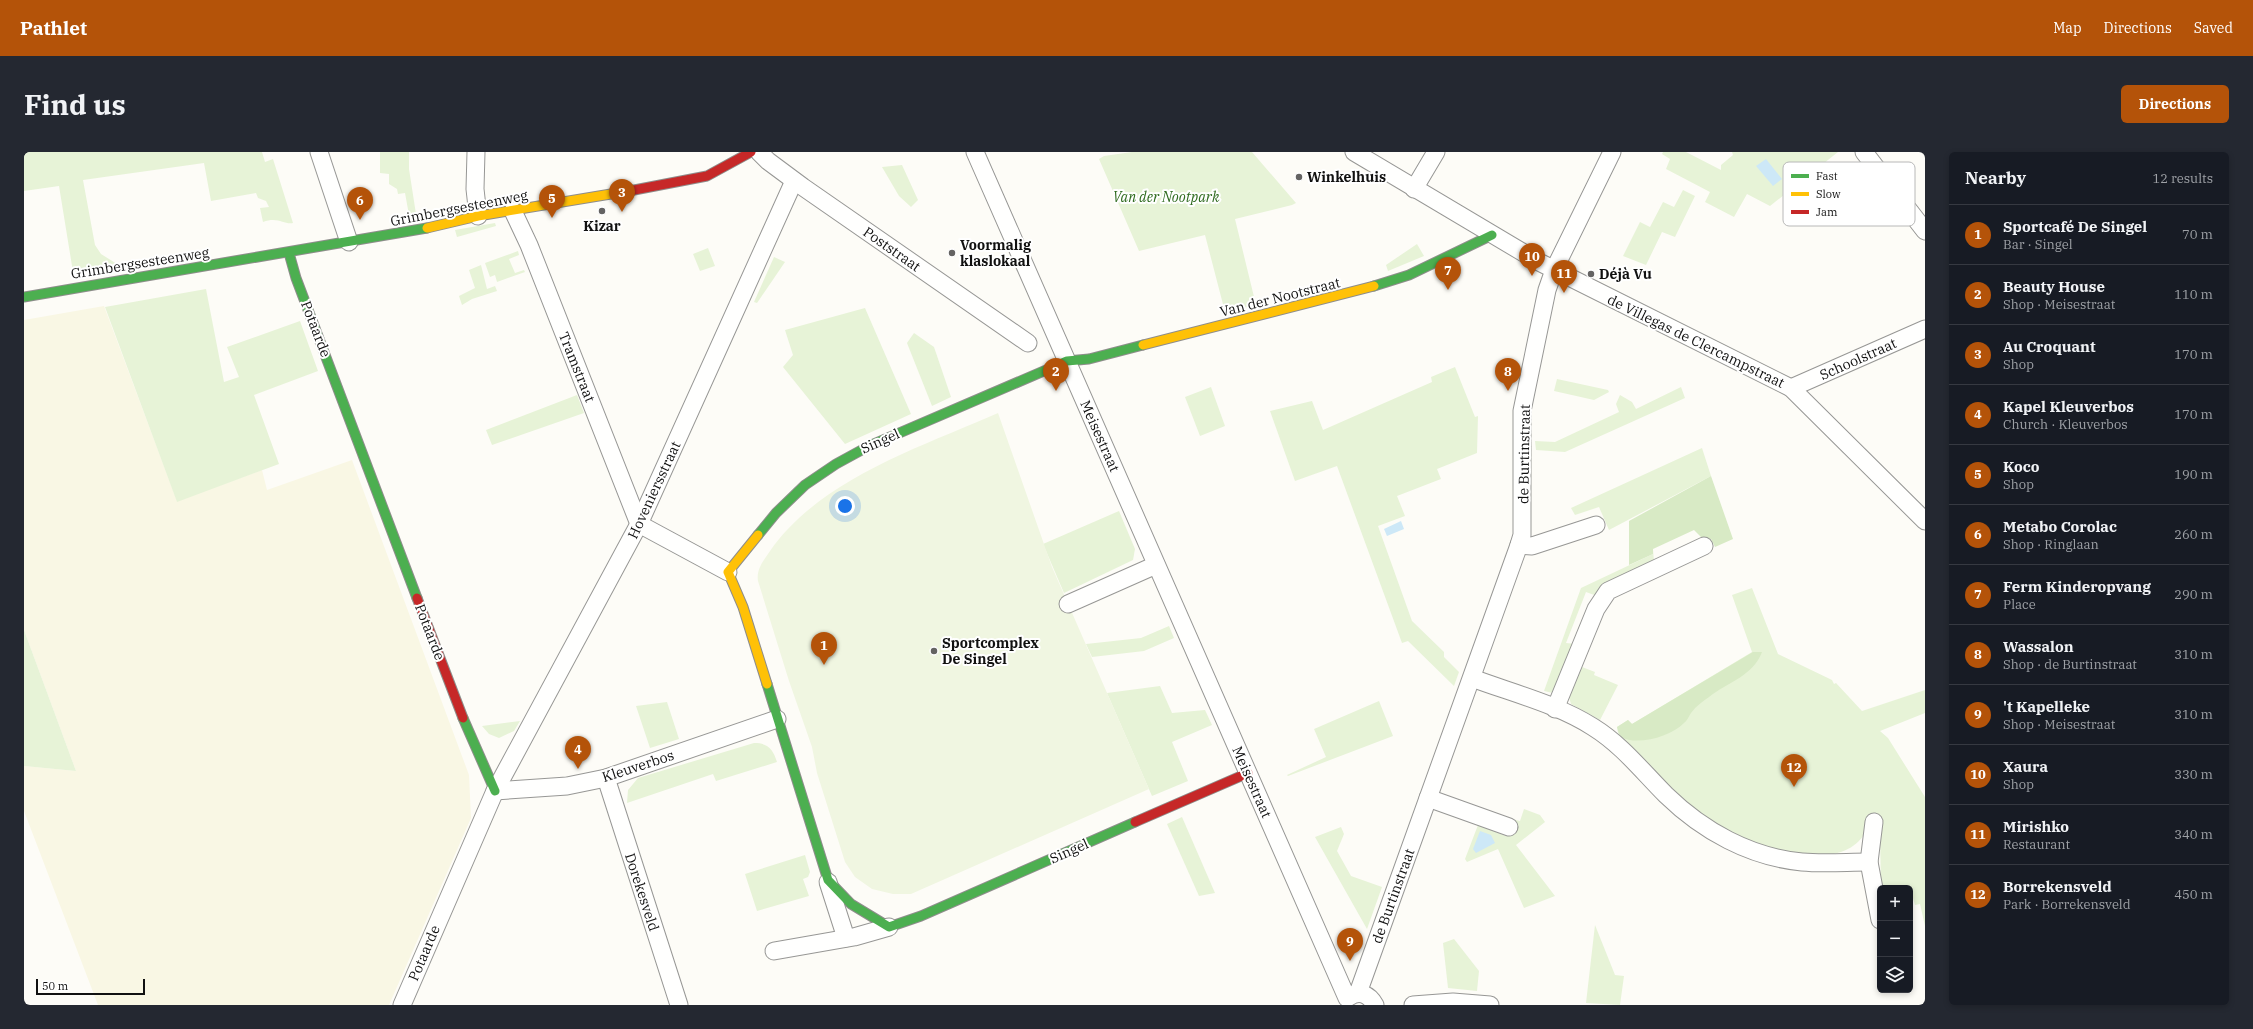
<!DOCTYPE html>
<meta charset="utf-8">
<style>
body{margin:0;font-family:"IBM Plex Serif",serif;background:#242831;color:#f1f3f6}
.controls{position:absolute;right:12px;bottom:12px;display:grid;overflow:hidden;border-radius:6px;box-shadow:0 2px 6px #0003}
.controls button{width:36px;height:36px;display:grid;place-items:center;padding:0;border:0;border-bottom:1px solid #363941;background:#171b24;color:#f1f3f6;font:20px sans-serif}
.scale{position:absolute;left:12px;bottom:10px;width:109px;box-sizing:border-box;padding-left:4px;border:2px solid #111;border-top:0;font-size:11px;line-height:14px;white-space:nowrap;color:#111;-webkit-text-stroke:3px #fff;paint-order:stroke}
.you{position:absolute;left:821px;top:354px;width:14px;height:14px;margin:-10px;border:3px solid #fff;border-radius:50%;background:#1a73e8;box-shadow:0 0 0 6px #1a73e833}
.badge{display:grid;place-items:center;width:26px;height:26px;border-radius:50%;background:#b45309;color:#fff;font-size:13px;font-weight:700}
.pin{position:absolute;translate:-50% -33px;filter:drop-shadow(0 1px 2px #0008)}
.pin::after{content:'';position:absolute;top:21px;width:14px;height:12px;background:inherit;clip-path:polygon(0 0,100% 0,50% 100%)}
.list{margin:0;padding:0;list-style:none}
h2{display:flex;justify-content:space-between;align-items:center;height:52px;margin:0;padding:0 16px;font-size:17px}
h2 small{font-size:13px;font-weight:400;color:#9ea1a6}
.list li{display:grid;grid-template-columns:26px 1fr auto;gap:12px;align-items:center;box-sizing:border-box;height:60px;padding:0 16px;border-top:1px solid #363941}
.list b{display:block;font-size:15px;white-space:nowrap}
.list p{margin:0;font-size:13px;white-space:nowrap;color:#9ea1a6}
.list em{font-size:13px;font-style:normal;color:#9ea1a6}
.icon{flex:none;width:22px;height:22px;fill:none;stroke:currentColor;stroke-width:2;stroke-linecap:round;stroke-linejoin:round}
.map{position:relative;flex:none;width:1901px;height:853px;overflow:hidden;border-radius:6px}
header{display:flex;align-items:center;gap:24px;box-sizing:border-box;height:56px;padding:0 20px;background:#b45309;color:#fff}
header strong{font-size:19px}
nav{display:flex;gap:22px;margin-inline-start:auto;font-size:14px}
.intro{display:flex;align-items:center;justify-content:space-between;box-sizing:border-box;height:96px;padding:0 24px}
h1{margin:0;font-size:28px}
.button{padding:10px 18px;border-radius:6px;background:#b45309;color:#fff;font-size:14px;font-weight:700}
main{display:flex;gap:24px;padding:0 24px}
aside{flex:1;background:#171b24;border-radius:6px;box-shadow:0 2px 6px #0003}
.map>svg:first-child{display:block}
.farmland{fill:#f9f7e4}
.green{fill:#e7f3d7}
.forest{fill:#d8eac5}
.pitch{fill:#f0f6e1}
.water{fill:#cde8f7}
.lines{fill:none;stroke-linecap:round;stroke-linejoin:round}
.street-casing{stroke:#979795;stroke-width:19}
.fast-casing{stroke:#8e8d8b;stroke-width:11}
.slow-casing{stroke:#8e8d8b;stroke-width:11}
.jam-casing{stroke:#8e8d8b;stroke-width:11}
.street{stroke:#fffffe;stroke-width:17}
.fast{stroke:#4caf50;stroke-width:9}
.slow{stroke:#ffc107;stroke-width:9}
.jam{stroke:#c62828;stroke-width:9}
.poi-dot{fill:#646362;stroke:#fff;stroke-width:1.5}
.labels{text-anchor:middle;stroke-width:4;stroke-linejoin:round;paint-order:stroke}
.poi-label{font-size:14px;font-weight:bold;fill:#111;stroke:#fff;text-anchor:start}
.park-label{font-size:14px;font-style:italic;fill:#2f6b1f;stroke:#fff}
.street-label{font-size:14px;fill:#111;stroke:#fff}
.key{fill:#fff;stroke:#b8b8b8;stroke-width:1}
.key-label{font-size:11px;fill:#111}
</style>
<header>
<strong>Pathlet</strong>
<nav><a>Map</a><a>Directions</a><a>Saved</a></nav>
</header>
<div class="intro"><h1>Find us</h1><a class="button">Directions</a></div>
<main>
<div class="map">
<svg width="1901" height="853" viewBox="0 0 1901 853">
<rect width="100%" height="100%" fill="#fdfcf7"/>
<path class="farmland" d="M80,154L153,349L238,318L243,338L328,308L445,623L447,666L365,853H74L0,659V614L52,619L0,478V168Z"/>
<g class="green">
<path d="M0,0H238L241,10L249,7L269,71C260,73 254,64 239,70L236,56L245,55L242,49L234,46L232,41L187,49L180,11L59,28L71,93L77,102L93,112L49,120L35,34L0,39Z"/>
<path d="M356,0H385V17L392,62L385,63L381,41L374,42L373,37L365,32V22L356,21Z"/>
<path d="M1108,0H1228L1272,51L1268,53L1211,67L1232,153L1201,160L1181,83L1115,99L1075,7L1080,4Z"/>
<path d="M1639,0H1662L1697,18V13L1709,3L1708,0H1814L1746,54L1723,42L1710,65L1681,50L1686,40L1642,17L1646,7L1638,2Z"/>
<path d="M878,13L894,48L887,55L875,44L858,15Z"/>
<path d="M1659,38L1671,44L1651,85L1638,80L1622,113L1599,104L1616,70L1626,75L1639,50L1650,55Z"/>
<path d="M471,71L472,74L433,85L431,78Z"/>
<path d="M1393,92L1400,104L1364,119L1362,113Z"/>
<path d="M684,96L691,114L676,119L669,102Z"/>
<path d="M494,99L495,103L485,107L491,121L500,118L501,120L473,130L471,123L466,125L461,111Z"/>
<path d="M750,105L761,110L733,151L730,150Z"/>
<path d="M457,113L463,137L471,134L473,139L448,147L438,153L435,144L451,136L445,118Z"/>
<path d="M182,137L200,230L215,225L203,195L276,169L294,219L230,243L255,312L153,350L81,155Z"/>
<path d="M841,156L887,262L821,292L759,215L769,203L761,178Z"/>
<path d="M890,181L910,195L927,245L908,254L883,191Z"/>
<path d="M1431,215L1451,265L1454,264L1453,301L1413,317L1417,327L1373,344L1381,364L1354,374L1388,469L1420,500V505L1435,520L1430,534L1384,489L1378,491L1313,314L1271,329L1246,259L1288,249L1299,278L1408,230L1407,225Z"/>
<path d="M1533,227L1584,238L1585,240L1570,248L1530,239Z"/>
<path d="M1187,235L1201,274L1176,284L1161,245Z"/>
<path d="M1657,235L1661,246L1541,300L1512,298L1511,289L1531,290L1595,260L1592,252L1596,243L1608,250L1612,257Z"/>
<path d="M553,243L560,261L468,293L462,278Z"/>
<path d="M1678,296L1687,324L1585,378L1575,355L1551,363L1547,356Z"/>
<path d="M1095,359L1111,397L1109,408L1040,441L1019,392Z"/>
<path d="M1629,397L1630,410L1573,444L1562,440L1542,491L1552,492L1529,541L1520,539L1557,436L1629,402Z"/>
<path d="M1728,436L1754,502L1808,528L1810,532L1812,531L1838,559L1901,538V561L1856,579L1864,586L1901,645V774L1896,752L1891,753L1886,736H1857L1856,683L1841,681C1814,727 1722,692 1688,671C1663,655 1644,632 1623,611C1613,601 1601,592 1594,581L1593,575L1604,568L1608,572L1728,500L1708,443Z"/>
<path d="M1145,474L1150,486L1120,499L1068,505L1062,492L1117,486Z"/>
<path d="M0,478L52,619L0,614Z"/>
<path d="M1558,515L1571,520L1570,523L1594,533L1576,568L1547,552L1545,545Z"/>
<path d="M1136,534L1148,561L1181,558L1188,573L1148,590L1164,629L1128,644L1083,541Z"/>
<path d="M1355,549L1369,584L1264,624L1263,623L1302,605L1290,577Z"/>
<path d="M643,550L655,587L626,596L612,554Z"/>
<path d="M496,569L490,579L475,586L465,582L458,574Z"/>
<path d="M730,591C744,591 749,597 753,610L692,629L689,622L603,651L604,638L614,626Z"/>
<path d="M1500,657L1516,663L1521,670L1492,693L1531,744L1500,756L1474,697L1443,710L1441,707L1454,673L1482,684L1488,667L1496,669Z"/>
<path d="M1158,665L1191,741L1175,744L1143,672Z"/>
<path d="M1317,675L1320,682L1313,699L1327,724L1358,735L1343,777L1291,685Z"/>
<path d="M781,703L786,720L784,725L779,727L785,744L733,759L721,722Z"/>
<path d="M1571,773L1591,823L1600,824L1596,853L1562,851Z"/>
<path d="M1430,787L1455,819L1453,839L1424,836L1419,791Z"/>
</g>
<g class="forest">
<path d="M1687,324L1709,387L1691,395L1687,387L1678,386L1670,378L1629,397V402L1605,413V369Z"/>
<path d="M1729,500H1738C1729,524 1704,530 1685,545C1679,549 1672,554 1667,561C1665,564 1663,569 1660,571C1646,585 1614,594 1596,585L1593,575L1604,568L1608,572Z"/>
</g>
<path class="pitch" d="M974,261L1028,415L1125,637L887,742H869L848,737L831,725L821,710L793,621L788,595L765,529L734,429C732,417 740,408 746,399C796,327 897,295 974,261Z"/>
<g class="water">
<path d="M1742,7L1758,27L1749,34L1732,14Z"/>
<path d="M1377,369L1380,377L1363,384L1360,377Z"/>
<path d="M1456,679L1467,683L1471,691L1452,701L1449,697Z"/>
</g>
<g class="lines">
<defs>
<g id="street">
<path d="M295,0L325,90"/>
<path d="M452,0L451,37L454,64"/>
<path d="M735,0L744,9L779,35L1004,191"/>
<path d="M951,0L1323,846"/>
<path d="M1330,0L1515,110L1767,236L1901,369"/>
<path d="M1840,0L1901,79"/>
<path d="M1390,37L1412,0"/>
<path d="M489,59L505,93L615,372"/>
<path d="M1767,236L1901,177"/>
<path d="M615,372L704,420"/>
<path d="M1495,393L1508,394L1572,373"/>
<path d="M1044,452L1132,413"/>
<path d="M1448,526C1488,541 1533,552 1569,575C1598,593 1618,619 1642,643C1679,679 1726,705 1778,710C1800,712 1823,710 1845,710"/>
<path d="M1531,557L1572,457L1584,439L1680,394"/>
<path d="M582,626L655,853"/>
<path d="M471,639L543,634L582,626L753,567"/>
<path d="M1404,646L1485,675"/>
<path d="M1850,670L1845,710L1856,768"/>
<path d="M804,730L822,786"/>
<path d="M750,799L830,785L865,775"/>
<path d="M1334,841L1495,393L1498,383V259L1523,138L1530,118L1588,0"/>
<path d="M1325,845C1335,838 1345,842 1351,853"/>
<path d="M378,853L471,639L615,372L770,29"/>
<path d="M1389,853L1429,850L1466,853"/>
</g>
<g id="fast">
<path d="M265,101L272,126L393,446"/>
<path d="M1350,134L1385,123L1468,83"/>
<path d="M0,145L403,76"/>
<path d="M734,383L752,361L781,333L812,312L845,294L1043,209L1065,207L1119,193"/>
<path d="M743,532L804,728L827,752L865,775L897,764L1111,670"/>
<path d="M439,566L471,639"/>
</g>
<g id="slow">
<path d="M403,76L454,64L605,39"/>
<path d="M1119,193L1350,134"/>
<path d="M734,383L704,420L719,455L743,532"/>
</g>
<g id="jam">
<path d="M605,39L683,24L727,0"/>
<path d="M393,446L439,566"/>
<path d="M1111,670L1224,621"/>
</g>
</defs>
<use href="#street" class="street-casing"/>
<use href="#fast" class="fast-casing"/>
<use href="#slow" class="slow-casing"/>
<use href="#jam" class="jam-casing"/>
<use href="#street" class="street"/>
<use href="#fast" class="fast"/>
<use href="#slow" class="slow"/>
<use href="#jam" class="jam"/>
</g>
<g class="poi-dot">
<circle cx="1275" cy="25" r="4"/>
<circle cx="578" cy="59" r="4"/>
<circle cx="928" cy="101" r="4"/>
<circle cx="1567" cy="122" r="4"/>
<circle cx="910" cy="499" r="4"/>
</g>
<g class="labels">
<g class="poi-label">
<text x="1283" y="30">Winkelhuis</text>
<text x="578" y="79" text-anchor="middle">Kizar</text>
<text x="936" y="98">Voormalig<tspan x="936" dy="16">klaslokaal</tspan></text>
<text x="1575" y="127">Déjà Vu</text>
<text x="918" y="496">Sportcomplex<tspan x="918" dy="16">De Singel</tspan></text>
</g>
<g class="park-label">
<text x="1142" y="50">Van der Nootpark</text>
</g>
<g class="street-label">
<text transform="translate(435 56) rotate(-11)" y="5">Grimbergsesteenweg</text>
<text transform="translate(868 97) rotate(35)" y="5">Poststraat</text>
<text transform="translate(116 111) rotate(-9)" y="5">Grimbergsesteenweg</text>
<text transform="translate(1256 145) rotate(-14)" y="5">Van der Nootstraat</text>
<text transform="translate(292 177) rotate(69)" y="5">Potaarde</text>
<text transform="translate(1672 189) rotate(26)" y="5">de Villegas de Clercampstraat</text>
<text transform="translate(1834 207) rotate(-24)" y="5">Schoolstraat</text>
<text transform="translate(553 215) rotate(68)" y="5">Tramstraat</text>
<text transform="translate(1076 284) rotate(66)" y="5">Meisestraat</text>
<text transform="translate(856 289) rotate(-24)" y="5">Singel</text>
<text transform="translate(1500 302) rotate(-89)" y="5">de Burtinstraat</text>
<text transform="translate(630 338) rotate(-65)" y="5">Hoveniersstraat</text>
<text transform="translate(406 480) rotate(69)" y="5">Potaarde</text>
<text transform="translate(614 614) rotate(-18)" y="5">Kleuverbos</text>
<text transform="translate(1228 630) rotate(66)" y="5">Meisestraat</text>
<text transform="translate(1045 699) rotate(-24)" y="5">Singel</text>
<text transform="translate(618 740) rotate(72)" y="5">Dorekesveld</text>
<text transform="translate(1369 744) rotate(-70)" y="5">de Burtinstraat</text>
<text transform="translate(400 801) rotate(-67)" y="5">Potaarde</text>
</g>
</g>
<rect x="1759" y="10" width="132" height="64" rx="6" class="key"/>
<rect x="1767" y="22" width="18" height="4" fill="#4caf50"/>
<rect x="1767" y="40" width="18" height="4" fill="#ffc107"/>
<rect x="1767" y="58" width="18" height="4" fill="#c62828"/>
<g class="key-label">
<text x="1792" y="28">Fast</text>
<text x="1792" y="46">Slow</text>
<text x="1792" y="64">Jam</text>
</g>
</svg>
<div class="controls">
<button>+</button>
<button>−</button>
<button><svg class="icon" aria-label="layers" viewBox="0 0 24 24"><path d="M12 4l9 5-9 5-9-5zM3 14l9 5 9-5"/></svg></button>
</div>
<div class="scale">50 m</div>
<div class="you"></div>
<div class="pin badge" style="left:800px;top:513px">1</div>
<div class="pin badge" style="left:1032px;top:239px">2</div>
<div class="pin badge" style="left:598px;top:60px">3</div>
<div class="pin badge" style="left:554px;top:617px">4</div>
<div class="pin badge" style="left:528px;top:66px">5</div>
<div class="pin badge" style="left:336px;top:68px">6</div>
<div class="pin badge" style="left:1424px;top:138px">7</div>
<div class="pin badge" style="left:1484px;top:239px">8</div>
<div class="pin badge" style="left:1326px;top:809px">9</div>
<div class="pin badge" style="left:1508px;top:124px">10</div>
<div class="pin badge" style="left:1540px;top:141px">11</div>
<div class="pin badge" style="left:1770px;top:635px">12</div>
</div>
<aside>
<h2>Nearby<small>12 results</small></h2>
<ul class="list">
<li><span class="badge">1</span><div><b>Sportcafé De Singel</b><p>Bar · Singel</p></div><em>70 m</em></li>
<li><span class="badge">2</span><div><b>Beauty House</b><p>Shop · Meisestraat</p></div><em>110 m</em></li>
<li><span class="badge">3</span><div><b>Au Croquant</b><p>Shop</p></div><em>170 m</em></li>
<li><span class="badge">4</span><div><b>Kapel Kleuverbos</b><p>Church · Kleuverbos</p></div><em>170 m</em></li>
<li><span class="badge">5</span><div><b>Koco</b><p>Shop</p></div><em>190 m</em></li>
<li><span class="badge">6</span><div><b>Metabo Corolac</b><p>Shop · Ringlaan</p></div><em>260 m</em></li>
<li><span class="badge">7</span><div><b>Ferm Kinderopvang</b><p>Place</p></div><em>290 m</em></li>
<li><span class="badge">8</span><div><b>Wassalon</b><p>Shop · de Burtinstraat</p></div><em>310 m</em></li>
<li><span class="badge">9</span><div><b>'t Kapelleke</b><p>Shop · Meisestraat</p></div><em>310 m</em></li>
<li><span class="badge">10</span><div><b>Xaura</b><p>Shop</p></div><em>330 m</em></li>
<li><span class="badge">11</span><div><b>Mirishko</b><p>Restaurant</p></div><em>340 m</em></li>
<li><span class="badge">12</span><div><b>Borrekensveld</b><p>Park · Borrekensveld</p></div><em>450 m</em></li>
</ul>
</aside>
</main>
